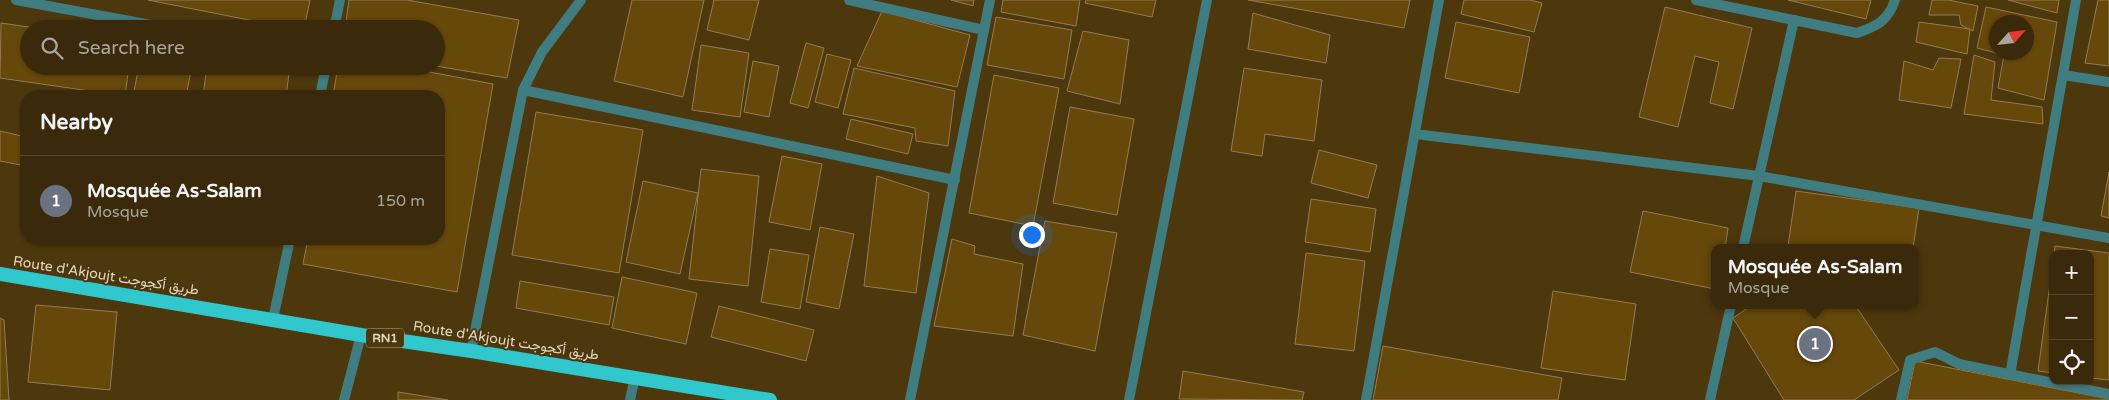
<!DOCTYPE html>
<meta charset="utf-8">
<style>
body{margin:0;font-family:"Varela Round",Vazirmatn,sans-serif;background:#453518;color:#f1f3f6}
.controls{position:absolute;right:15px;bottom:15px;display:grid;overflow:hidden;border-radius:10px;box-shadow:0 1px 4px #0004}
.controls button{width:45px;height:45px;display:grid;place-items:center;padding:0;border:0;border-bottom:1px solid #54452b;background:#3a290a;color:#f1f3f6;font:25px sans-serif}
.compass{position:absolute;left:1989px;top:15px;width:45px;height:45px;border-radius:50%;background:#3a290a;box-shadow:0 1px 4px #0004;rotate:63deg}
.you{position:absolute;left:1031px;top:234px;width:18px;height:18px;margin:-12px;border:4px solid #fff;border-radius:50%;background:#1a73e8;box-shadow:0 0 0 8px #1a73e833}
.badge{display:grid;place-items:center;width:32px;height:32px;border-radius:50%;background:#bca0f2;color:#fff;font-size:16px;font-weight:700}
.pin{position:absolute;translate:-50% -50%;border:2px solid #fff;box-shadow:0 1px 5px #0006}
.popup{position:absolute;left:1711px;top:244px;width:208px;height:65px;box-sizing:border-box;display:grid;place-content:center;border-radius:10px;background:#3a290a;filter:drop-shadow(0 1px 4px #0005);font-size:16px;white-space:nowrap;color:#aba69c}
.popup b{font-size:19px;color:#f1f3f6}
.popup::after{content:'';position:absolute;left:50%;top:100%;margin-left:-10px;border:10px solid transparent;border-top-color:#3a290a}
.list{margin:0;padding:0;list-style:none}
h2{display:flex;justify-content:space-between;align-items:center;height:65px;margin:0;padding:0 20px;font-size:21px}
h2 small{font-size:16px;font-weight:400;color:#aba69c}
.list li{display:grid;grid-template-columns:32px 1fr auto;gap:15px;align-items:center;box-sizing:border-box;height:90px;padding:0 20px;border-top:1px solid #54452b}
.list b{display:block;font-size:19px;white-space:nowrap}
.list p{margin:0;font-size:16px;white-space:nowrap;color:#aba69c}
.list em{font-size:16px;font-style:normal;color:#aba69c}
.icon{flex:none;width:28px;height:28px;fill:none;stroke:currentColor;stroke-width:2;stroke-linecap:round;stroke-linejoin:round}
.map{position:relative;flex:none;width:2109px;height:400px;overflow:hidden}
.search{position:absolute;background:#3a290a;box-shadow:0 1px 4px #0004;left:20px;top:20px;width:425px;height:55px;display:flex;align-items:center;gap:12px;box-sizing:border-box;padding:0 18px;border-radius:28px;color:#aba69c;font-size:19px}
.panel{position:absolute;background:#3a290a;box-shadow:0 1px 4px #0004;left:20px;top:90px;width:425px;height:155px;border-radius:20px}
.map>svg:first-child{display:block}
.building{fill:#66480b;stroke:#947b53;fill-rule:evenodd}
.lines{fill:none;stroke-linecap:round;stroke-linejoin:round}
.minor{stroke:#3f7d80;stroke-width:10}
.trunk{stroke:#30c7cd;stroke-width:14}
.labels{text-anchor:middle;stroke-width:4;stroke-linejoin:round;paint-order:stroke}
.shield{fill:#4d370d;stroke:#b7a68b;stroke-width:1}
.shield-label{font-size:12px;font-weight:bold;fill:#e4d6c1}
.street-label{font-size:14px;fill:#e4d6c1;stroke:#4d370d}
</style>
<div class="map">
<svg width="2109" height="400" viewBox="0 0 2109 400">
<rect width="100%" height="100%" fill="#4d370d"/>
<g class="building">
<path d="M148,0H310L304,29H294Z"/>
<path d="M349,0H407L519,20L507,78L436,66V29H345Z"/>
<path d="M632,0H704L683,97L614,81Z"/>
<path d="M714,0H759L749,40L707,30Z"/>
<path d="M951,0H974L973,6Z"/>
<path d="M1003,0H1080L1076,26L1001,12Z"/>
<path d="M1086,0H1156L1152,17L1085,3Z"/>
<path d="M1248,0H1410L1404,28Z"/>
<path d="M1464,0H1530L1542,3L1534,32L1461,14Z"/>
<path d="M1788,0H1871L1866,19Z"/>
<path d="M1932,0H1948L1978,6L1973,31L1961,25L1959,15H1929Z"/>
<path d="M2008,0H2059L2057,13Z"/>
<path d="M2098,0H2109V66L2085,63Z"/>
<path d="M1665,7L1752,28L1733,109L1710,103L1719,62L1695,56L1678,127L1639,117Z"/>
<path d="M1986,7L2057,22L2044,100L1998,88L2004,55L1977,48ZM1996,22H2026V52H1996Z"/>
<path d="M882,11L970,35L957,87L857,66Z"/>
<path d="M1253,13L1330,35L1326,63L1248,49Z"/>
<path d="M996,17L1072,30L1064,79L987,65Z"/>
<path d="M1456,22L1530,37L1519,93L1445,78Z"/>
<path d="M1919,22L1970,29L1967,54L1916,42Z"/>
<path d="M1,23L43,29H29V66H129L125,96L0,78Z"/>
<path d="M1083,31L1129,40L1120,104L1067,91Z"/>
<path d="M806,43L824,48L808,108L790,103Z"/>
<path d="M701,45L749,53L740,117L692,110Z"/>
<path d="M827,54L851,60L838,108L815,102Z"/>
<path d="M1974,55L1995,62L1991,100L2042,107L2043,124L1964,114Z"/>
<path d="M1939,58L1961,59L1951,108L1899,100L1904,61L1933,70Z"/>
<path d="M753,61L779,66L769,117L744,112Z"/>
<path d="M139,66H192L186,96H133Z"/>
<path d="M207,66H240L289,74L286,96H203Z"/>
<path d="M338,66H398L493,84L457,292L303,264L308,239H439V96H333Z"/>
<path d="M854,68L955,91L948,146L916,141L915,128L843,114Z"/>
<path d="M1244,68L1322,80L1314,141L1265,134L1262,156L1231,151Z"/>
<path d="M994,75L1059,88L1033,226L969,213Z"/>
<path d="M1070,107L1134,119L1117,215L1053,203Z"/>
<path d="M536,112L643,130L619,273L512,255Z"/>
<path d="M851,119L913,134L908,154L846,139Z"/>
<path d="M0,131L26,137V166L0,161Z"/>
<path d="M1319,150L1377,165L1368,198L1311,183Z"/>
<path d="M782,156L822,164L810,230L769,222Z"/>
<path d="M701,169L759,176L748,286L689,279Z"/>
<path d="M2109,172V218L2101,216Z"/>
<path d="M877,176L929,193L916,293L864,286Z"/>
<path d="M643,181L698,193L680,274L626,262Z"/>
<path d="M1796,191L1919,208L1913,248H1801L1788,246Z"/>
<path d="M1311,199L1376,209L1370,252L1305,242Z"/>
<path d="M1643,211L1728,228L1725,248H1715V289L1630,272Z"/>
<path d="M1045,221L1117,233L1095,351L1023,335Z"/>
<path d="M820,227L854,234L839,309L806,302Z"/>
<path d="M952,239L975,246L974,254L1023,264L1013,336L934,326Z"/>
<path d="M2055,246L2109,253V380L2090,378V254H2054Z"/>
<path d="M770,249L809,255L800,309L761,302Z"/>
<path d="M1306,253L1365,261L1354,351L1295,344Z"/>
<path d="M2053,262V373L2038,371Z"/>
<path d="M622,277L697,293L686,344L612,328Z"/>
<path d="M520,281L614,297L609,325L516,308Z"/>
<path d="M1553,291L1636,304L1625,380L1541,368Z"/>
<path d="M36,305L117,312L110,390L28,382Z"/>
<path d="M1752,305H1855L1899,370L1854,400H1784L1733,318Z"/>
<path d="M719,306L814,330L806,361L711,337Z"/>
<path d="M0,318L4,320L9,400H0Z"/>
<path d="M1383,346L1562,378L1558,400H1373Z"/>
<path d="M1915,361L2109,399V400H1907Z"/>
<path d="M1183,371L1304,392L1302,400L1179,399Z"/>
<path d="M398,392L448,400H398Z"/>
</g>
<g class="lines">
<g class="minor">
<path d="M16,0L173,29"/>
<path d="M849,0L984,30"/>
<path d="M1696,0L1857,33C1877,26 1888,21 1895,0"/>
<path d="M334,29L340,0"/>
<path d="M2063,75L2109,82"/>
<path d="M523,90L542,52L581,0"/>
<path d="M320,96L326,66"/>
<path d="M1415,134L1759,176L2109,238"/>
<path d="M1743,248L1794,20"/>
<path d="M273,319L290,239"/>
<path d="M471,351L523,90L955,180"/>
<path d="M2010,375L2076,0"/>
<path d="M344,400L361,335"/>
<path d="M630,400L635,377"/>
<path d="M910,400L990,0"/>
<path d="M1129,400L1207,0"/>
<path d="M1366,400L1439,0"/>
<path d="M1710,400L1731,305"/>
<path d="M1901,400L1910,360L1935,352L1959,364L2109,394"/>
</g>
<path class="trunk" d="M0,274L361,335L471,351L770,400"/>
</g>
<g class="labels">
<rect class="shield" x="366" y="328.5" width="38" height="19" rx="4"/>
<g class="shield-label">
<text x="385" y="342">RN1</text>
</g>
<g class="street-label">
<text transform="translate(106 275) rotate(9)" y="5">Route d'Akjoujt طريق أكجوجت</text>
<text transform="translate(506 340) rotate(9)" y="5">Route d'Akjoujt طريق أكجوجت</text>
</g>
</g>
</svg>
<div class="controls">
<button>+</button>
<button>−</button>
<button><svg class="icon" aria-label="locate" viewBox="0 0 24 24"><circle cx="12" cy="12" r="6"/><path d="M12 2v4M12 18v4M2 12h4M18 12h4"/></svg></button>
</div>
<svg class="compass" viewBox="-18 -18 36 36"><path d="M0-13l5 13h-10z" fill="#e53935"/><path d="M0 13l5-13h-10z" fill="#aba69c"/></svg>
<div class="you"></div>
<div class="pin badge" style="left:1815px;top:344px;background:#6b7280">1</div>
<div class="popup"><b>Mosquée As-Salam</b>Mosque</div>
<div class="search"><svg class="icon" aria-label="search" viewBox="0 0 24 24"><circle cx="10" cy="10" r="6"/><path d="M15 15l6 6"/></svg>Search here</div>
<section class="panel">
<h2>Nearby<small></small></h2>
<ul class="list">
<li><span class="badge" style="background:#6b7280">1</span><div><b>Mosquée As-Salam</b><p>Mosque</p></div><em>150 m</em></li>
</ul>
</section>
</div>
